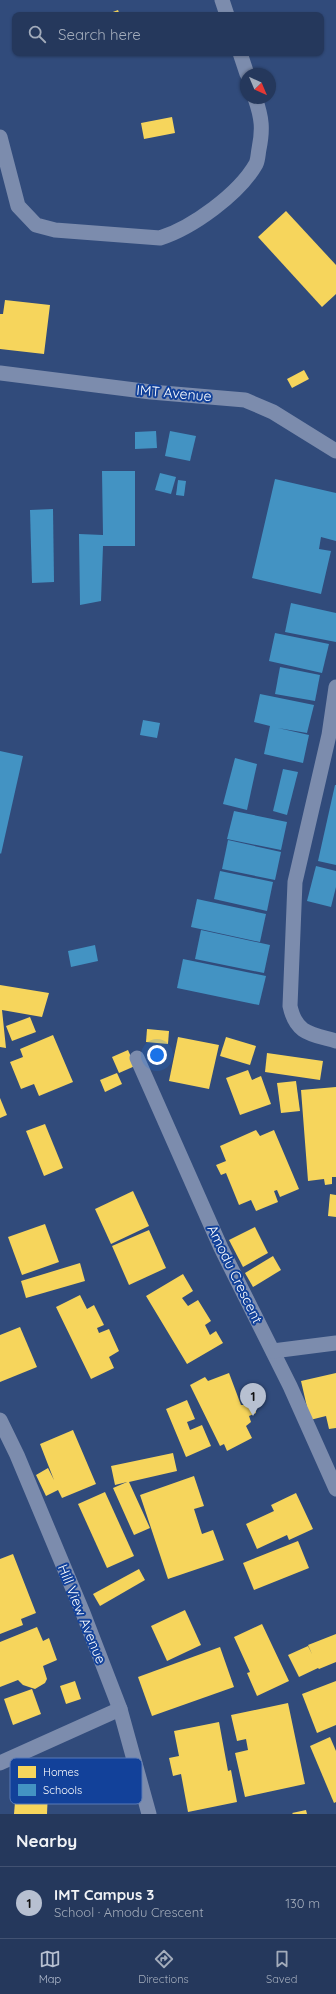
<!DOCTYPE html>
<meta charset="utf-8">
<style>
body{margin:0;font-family:Quicksand,sans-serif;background:#314365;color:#f1f3f6}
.compass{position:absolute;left:240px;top:68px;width:36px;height:36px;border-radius:50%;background:#25385c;box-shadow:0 1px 3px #0004;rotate:136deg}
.you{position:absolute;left:157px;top:1055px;width:14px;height:14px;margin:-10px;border:3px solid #fff;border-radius:50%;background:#1a73e8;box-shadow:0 0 0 6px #1a73e833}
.badge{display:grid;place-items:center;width:26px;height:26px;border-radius:50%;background:#b7c0d1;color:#111;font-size:13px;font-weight:700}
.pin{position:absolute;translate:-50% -33px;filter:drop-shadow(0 1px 2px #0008)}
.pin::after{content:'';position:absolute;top:21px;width:14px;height:12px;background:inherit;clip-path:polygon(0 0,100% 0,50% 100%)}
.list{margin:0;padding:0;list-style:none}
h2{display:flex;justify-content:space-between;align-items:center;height:52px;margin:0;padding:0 16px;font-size:17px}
h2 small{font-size:13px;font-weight:400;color:#a3acbb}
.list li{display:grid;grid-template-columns:26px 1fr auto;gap:12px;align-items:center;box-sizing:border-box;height:72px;padding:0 16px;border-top:1px solid #425272}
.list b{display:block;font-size:15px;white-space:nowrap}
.list p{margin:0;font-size:13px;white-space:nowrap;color:#a3acbb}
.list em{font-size:13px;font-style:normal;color:#a3acbb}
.icon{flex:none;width:22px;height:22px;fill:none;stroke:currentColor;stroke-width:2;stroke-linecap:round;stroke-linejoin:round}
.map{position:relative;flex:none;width:336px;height:1814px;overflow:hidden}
.search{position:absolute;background:#25385c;box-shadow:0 1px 3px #0004;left:12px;right:12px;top:12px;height:44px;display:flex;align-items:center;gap:10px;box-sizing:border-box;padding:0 14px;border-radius:8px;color:#a3acbb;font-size:15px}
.sheet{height:124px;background:#25385c}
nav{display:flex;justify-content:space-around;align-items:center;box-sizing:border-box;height:56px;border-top:1px solid #425272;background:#25385c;font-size:11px;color:#a3acbb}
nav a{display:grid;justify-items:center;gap:2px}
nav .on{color:#b7c0d1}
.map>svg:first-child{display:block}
.homes{fill:#f6d55c}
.schools{fill:#4393c3}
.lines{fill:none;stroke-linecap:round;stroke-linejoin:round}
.minor{stroke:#7c8cad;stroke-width:15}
.labels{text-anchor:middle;stroke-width:4;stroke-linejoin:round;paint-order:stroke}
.street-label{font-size:14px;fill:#fff;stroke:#12419a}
.key{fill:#12419a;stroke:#597ab8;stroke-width:1}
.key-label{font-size:11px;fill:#fff}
</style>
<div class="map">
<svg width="336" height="1814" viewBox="0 0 336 1814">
<rect width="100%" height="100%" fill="#314b7b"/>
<g class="homes">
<path d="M118,10L120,15H105Z"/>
<path d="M172,117L175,133L144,139L141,123Z"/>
<path d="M286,211L336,265V294L322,307L258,237Z"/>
<path d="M5,300L50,305L44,354L0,349V314H3Z"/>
<path d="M304,370L309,379L292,388L287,379Z"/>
<path d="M0,985L49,993L42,1017L2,1010L6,1048L0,1047Z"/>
<path d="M30,1017L36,1032L12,1041L6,1026Z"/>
<path d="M147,1029L169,1031L168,1044L146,1042Z"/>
<path d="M53,1035L73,1082L39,1096L34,1084L21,1089L10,1062L23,1057L20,1049Z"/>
<path d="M178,1037L219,1045L209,1089L169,1081Z"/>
<path d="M226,1037L256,1046L250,1065L220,1056Z"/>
<path d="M128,1050L135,1066L119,1073L112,1057Z"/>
<path d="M267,1053L323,1061L320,1080L265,1072Z"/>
<path d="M248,1070L252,1080L261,1076L271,1104L240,1115L226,1078Z"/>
<path d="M117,1073L122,1084L105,1092L100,1080Z"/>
<path d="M296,1081L300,1111L281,1113L277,1083Z"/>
<path d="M336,1087V1177H332V1184L325,1185L324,1179L308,1181L301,1090Z"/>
<path d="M0,1098L7,1115L0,1118Z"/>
<path d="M45,1124L63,1168L44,1176L26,1131Z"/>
<path d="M256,1130L260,1136L274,1130L299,1189L280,1197L277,1190L274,1191L278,1202L256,1211L251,1200L239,1205L226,1173L221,1175L216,1165L226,1161L220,1146Z"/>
<path d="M133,1191L149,1226L111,1244L95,1209Z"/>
<path d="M330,1194L336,1195V1217L328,1216Z"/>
<path d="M45,1224L59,1262L22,1275L8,1237Z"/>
<path d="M255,1227L268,1253L243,1267L229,1240Z"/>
<path d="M149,1230L166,1268L129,1285L112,1246Z"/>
<path d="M273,1256L281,1270L253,1287L245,1273Z"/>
<path d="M80,1263L85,1281L26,1298L21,1281Z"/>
<path d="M183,1274L193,1291L182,1298L188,1306L198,1300L211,1321L205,1325L210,1335L216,1331L223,1343L187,1364L146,1296Z"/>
<path d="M80,1295L87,1309L94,1305L104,1325L97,1328L99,1333L109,1329L119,1351L109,1357L114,1368L91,1379L56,1307Z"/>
<path d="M20,1327L37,1367L0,1382V1335Z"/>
<path d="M229,1373L241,1405H256V1413L249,1416L251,1422L246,1426L252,1438L227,1451L224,1444L220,1446L190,1385L205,1377L208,1381Z"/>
<path d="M336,1373V1428L329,1429L326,1416L310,1420L301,1381Z"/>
<path d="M187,1400L195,1419L187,1422L190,1430L202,1425L211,1446L186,1457L166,1409Z"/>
<path d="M73,1430L96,1484L62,1498L58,1490L46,1496L36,1475L48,1468L54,1480L40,1444Z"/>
<path d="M173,1453L177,1471L129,1482L150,1528L134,1535L113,1488L127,1482L115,1485L111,1466Z"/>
<path d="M194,1476L204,1506L194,1509L202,1534L213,1530L224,1560L168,1579L140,1495Z"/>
<path d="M105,1492L134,1556L107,1568L78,1504Z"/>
<path d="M296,1493L313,1529L289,1540L287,1535L257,1549L246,1524L274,1511L271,1505Z"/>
<path d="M298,1541L309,1568L254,1590L243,1563Z"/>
<path d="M13,1554L36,1613L21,1619L23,1625L0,1634V1559Z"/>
<path d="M139,1569L145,1580L100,1606L93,1594Z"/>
<path d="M185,1610L201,1645L167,1661L151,1626Z"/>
<path d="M262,1624L289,1681L257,1696L247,1673L250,1672L234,1637Z"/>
<path d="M37,1627L43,1641L49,1638L57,1660L43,1666L47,1679L45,1683L35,1689L23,1685L18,1680L0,1687V1642Z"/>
<path d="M336,1634V1662L319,1669L318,1668L299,1677L288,1655L308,1646L312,1654L308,1645Z"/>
<path d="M220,1647L234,1687L152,1716L138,1677Z"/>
<path d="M75,1681L81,1699L66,1704L60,1686Z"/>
<path d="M336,1681V1725L317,1733L302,1694Z"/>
<path d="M32,1689L41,1714L13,1725L4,1699Z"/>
<path d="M288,1703L305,1784L245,1797L235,1753L248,1750L246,1739L237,1741L231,1715Z"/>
<path d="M219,1722L228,1771L231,1770L237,1802L188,1812L181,1774L173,1776L169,1758L179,1756L174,1731Z"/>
<path d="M330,1737L336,1751V1802L334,1803L310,1746Z"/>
<path d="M16,1790L48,1791L47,1814H14Z"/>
<path d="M306,1810L307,1814H293L292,1813Z"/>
</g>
<g class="schools">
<path d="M156,431L157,448L135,449V432Z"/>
<path d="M170,431L196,436L190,461L165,456Z"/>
<path d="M102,471H135V546H103L101,601L80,605L79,534L103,535Z"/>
<path d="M160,473L176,477L171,494L155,490Z"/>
<path d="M275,479L336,493V541L321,537L319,549L331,551L321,594L252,578Z"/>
<path d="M178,480L186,481L184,496L176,495Z"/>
<path d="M53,509L54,582L32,583L30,510Z"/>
<path d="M291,603L336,613V642L285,632Z"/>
<path d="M275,633L329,644L322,673L269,661Z"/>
<path d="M280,667L320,675L315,701L275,694Z"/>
<path d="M260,694L314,705L307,733L278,728L309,735L303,763L264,754L270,726L254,722Z"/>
<path d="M143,720L160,723L157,738L140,735Z"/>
<path d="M0,751L23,756L1,854L0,853Z"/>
<path d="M235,758L257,764L247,810L223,804Z"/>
<path d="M283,769L298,772L287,815L273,811Z"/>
<path d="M335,785H336V865L318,861Z"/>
<path d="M234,811L287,822L281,850L227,839Z"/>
<path d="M228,840L281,852L275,880L222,869Z"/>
<path d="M316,866L336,871V887L331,907L307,901Z"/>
<path d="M220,871L273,882L267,911L214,899Z"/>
<path d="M197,899L266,914L260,942L191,927Z"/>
<path d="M201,930L270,945L264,973L195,959Z"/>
<path d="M95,945L98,961L71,967L68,951Z"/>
<path d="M183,959L266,976L259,1005L177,988Z"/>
</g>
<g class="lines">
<g class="minor">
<path d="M222,0L227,15"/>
<path d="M240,53L247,74"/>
<path d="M0,137L18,206L36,225L55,230L160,238C192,228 239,194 256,164C258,160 258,154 259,149C263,129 262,118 255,98"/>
<path d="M0,373L151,392L245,400L273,412L336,451"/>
<path d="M336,687L329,735L295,882L290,1006C296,1034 311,1034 336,1041"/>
<path d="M137,1058L221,1248L290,1386L336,1489"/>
<path d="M273,1351L336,1343"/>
<path d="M0,1420L17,1455L83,1613L120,1709L149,1814"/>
<path d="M0,1763L120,1709"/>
</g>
</g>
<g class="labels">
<g class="street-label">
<text transform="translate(174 393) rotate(5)" y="5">IMT Avenue</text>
<text transform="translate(235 1274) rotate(64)" y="5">Amodu Crescent</text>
<text transform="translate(82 1614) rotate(68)" y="5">Hill View Avenue</text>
</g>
</g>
<rect x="10" y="1758" width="132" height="46" rx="6" class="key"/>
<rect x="18" y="1766" width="18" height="12" fill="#f6d55c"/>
<rect x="18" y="1784" width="18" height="12" fill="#4393c3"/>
<g class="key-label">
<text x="43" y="1776">Homes</text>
<text x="43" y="1794">Schools</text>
</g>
</svg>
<svg class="compass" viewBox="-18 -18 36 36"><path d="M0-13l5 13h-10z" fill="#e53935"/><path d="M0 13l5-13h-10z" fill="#a3acbb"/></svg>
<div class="you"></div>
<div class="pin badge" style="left:253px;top:1416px">1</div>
<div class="search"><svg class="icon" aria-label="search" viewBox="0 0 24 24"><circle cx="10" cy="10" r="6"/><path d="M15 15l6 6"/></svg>Search here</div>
</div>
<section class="sheet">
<h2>Nearby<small></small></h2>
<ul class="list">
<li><span class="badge">1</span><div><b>IMT Campus 3</b><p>School · Amodu Crescent</p></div><em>130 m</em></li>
</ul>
</section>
<nav>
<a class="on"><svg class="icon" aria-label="map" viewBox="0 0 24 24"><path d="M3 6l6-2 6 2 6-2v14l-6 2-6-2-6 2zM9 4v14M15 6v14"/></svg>Map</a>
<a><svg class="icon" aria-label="directions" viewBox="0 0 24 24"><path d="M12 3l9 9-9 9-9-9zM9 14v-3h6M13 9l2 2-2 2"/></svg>Directions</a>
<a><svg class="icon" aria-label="saved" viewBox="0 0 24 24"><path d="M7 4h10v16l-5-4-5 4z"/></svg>Saved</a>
</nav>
